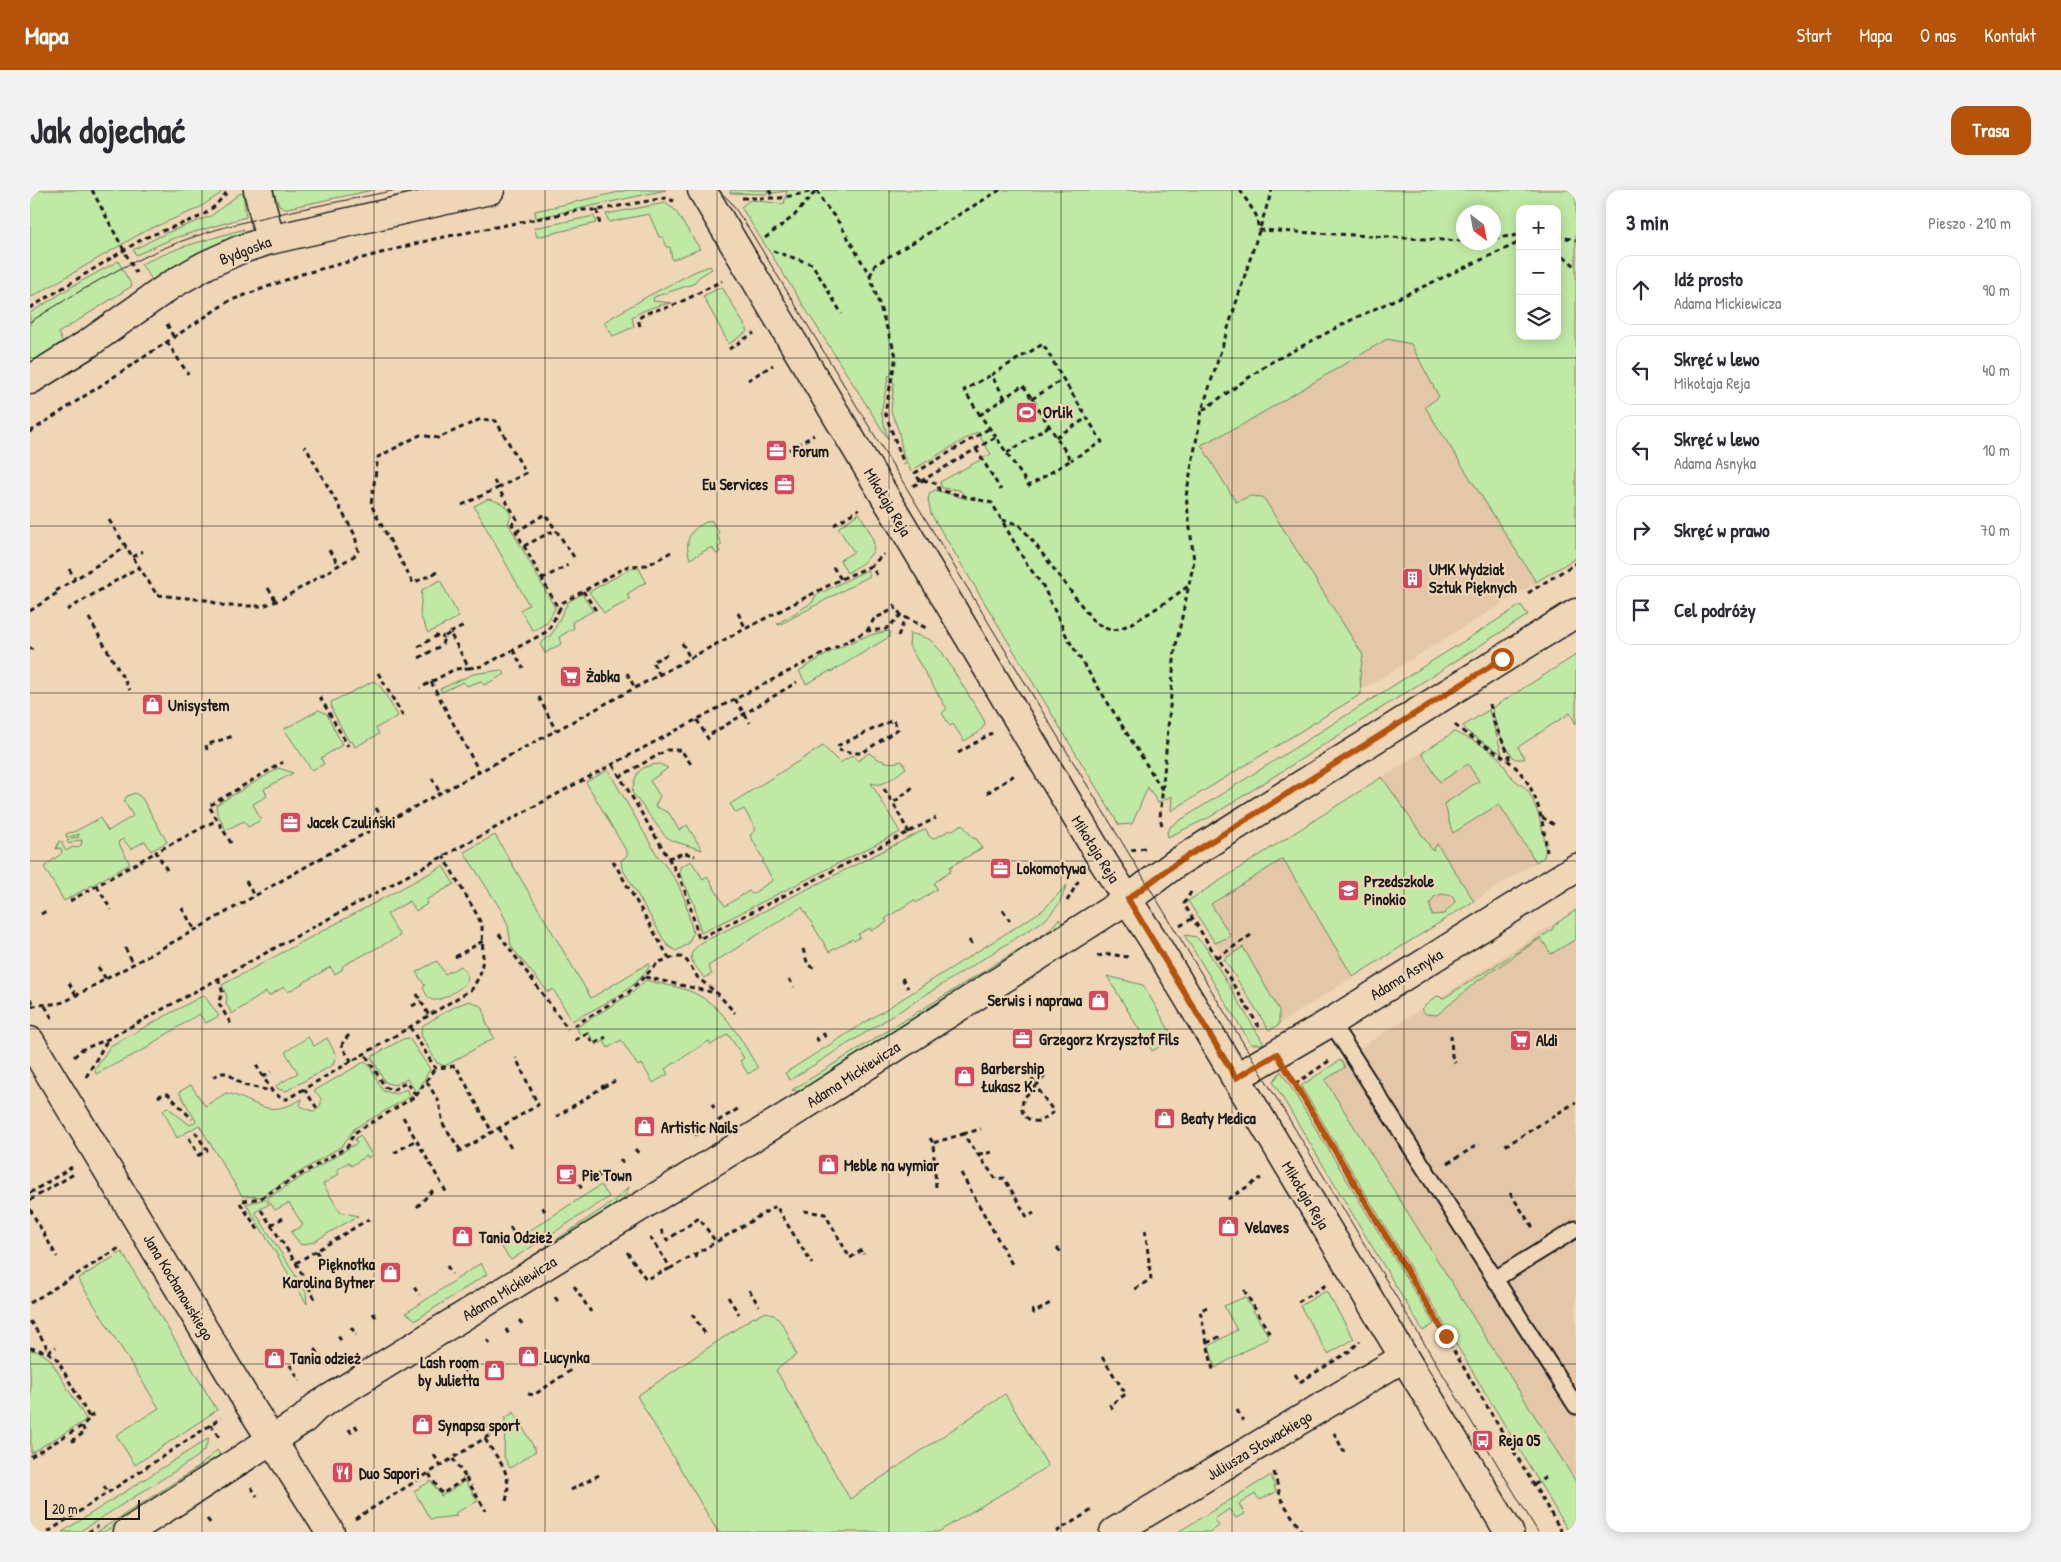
<!DOCTYPE html>
<html lang="pl">
<meta charset="utf-8">
<style>
body{margin:0;font-family:"Patrick Hand",sans-serif;background:#f2f2f3;color:#2b2b33}
.controls{position:absolute;right:15px;top:15px;display:grid;overflow:hidden;border-radius:10px;box-shadow:0 2px 12px #0003}
.controls button{width:45px;height:45px;display:grid;place-items:center;padding:0;border:0;border-bottom:1px solid #e1e1e2;background:#fff;color:#2b2b33;font:25px sans-serif}
.compass{position:absolute;left:1426px;top:15px;width:45px;height:45px;border-radius:50%;background:#fff;box-shadow:0 2px 12px #0003;rotate:148deg}
.scale{position:absolute;left:15px;bottom:12px;width:95px;box-sizing:border-box;padding-left:5px;border:2px solid #1c1c1c;border-top:0;font-size:14px;line-height:18px;white-space:nowrap;color:#1c1c1c;-webkit-text-stroke:4px #efd6b7;paint-order:stroke}
.stop{position:absolute;width:15px;height:15px;margin:-11px;border:4px solid #b45309;border-radius:50%;background:#fff}
.stop.end{background:#b45309;border-color:#fff;box-shadow:0 1px 5px #0008}
.list{margin:0;padding:0;list-style:none}
h2{display:flex;justify-content:space-between;align-items:center;height:65px;margin:0;padding:0 20px;font-size:21px}
h2 small{font-size:16px;font-weight:400;color:#7c7c81}
.list li{display:grid;grid-template-columns:32px 1fr auto;gap:15px;align-items:center;box-sizing:border-box;height:70px;margin:0 10px 10px;padding:0 10px;border:1px solid #e1e1e2;border-radius:15px}
.list b{display:block;font-size:19px;white-space:nowrap}
.list p{margin:0;font-size:16px;white-space:nowrap;color:#7c7c81}
.list em{font-size:16px;font-style:normal;color:#7c7c81}
.icon{flex:none;width:28px;height:28px;fill:none;stroke:currentColor;stroke-width:2;stroke-linecap:round;stroke-linejoin:round}
.map{position:relative;flex:none;width:1546px;height:1342px;overflow:hidden;border-radius:15px}
header{display:flex;align-items:center;gap:30px;box-sizing:border-box;height:70px;padding:0 25px;background:#b45309;color:#fff}
header strong{font-size:24px}
nav{display:flex;gap:28px;margin-inline-start:auto;font-size:18px}
.intro{display:flex;align-items:center;justify-content:space-between;box-sizing:border-box;height:120px;padding:0 30px}
h1{margin:0;font-size:35px}
.button{padding:12px 22px;border-radius:15px;background:#b45309;color:#fff;font-size:18px;font-weight:700}
main{display:flex;gap:30px;padding:0 30px}
aside{flex:1;background:#fff;border-radius:15px;box-shadow:0 2px 12px #0003}
.map>svg:first-child{display:block}
.built{fill:#e3c7a8}
.green{fill:#bfe9a5;stroke:#6e8260;fill-rule:evenodd}
.lines{fill:none;stroke-linecap:round;stroke-linejoin:round}
.lane-casing{stroke:#1c1c1c;stroke-width:19}
.street-casing{stroke:#1c1c1c;stroke-width:31}
.secondary-casing{stroke:#1c1c1c;stroke-width:31}
.path{stroke:#1c1c1c;stroke-width:3;stroke-dasharray:5 4;stroke-linecap:butt}
.lane{stroke:#efd6b7;stroke-width:15}
.street{stroke:#efd6b7;stroke-width:28}
.secondary{stroke:#efd6b7;stroke-width:28}
.tram{stroke:#1c1c1c;stroke-width:1}
.route{stroke:#b45309;stroke-width:6}
.grid{fill:none;stroke:#1c1c1c;stroke-width:1;stroke-opacity:0.55}
.labels{text-anchor:middle;stroke-width:4.5;stroke-linejoin:round;paint-order:stroke}
.street-label{font-size:16px;fill:#1c1c1c;stroke:#efd6b7}
.poi-label{font-size:16px;font-weight:bold;fill:#1c1c1c;stroke:#efd6b7;text-anchor:start}
</style>
<header>
<strong>Mapa</strong>
<nav><a>Start</a><a>Mapa</a><a>O nas</a><a>Kontakt</a></nav>
</header>
<div class="intro"><h1>Jak dojechać</h1><a class="button">Trasa</a></div>
<main>
<div class="map">
<svg width="1546" height="1342" viewBox="0 0 1546 1342">
<rect width="100%" height="100%" fill="#efd6b7"/>
<filter id="ink" filterUnits="userSpaceOnUse"><feTurbulence type="fractalNoise" baseFrequency=".02" numOctaves="2"/><feDisplacementMap in="SourceGraphic" scale="10" xChannelSelector="R" yChannelSelector="G"/><feConvolveMatrix kernelMatrix="1 2 1 2 8 2 1 2 1" color-interpolation-filters="sRGB"/></filter>
<g filter="url(#ink)">
<g class="built">
<path d="M1490,58V146H1527L1546,368L1325,504L1171,255Z"/>
<path d="M1424,542L1506,672L1239,840L1158,711Z"/>
<path d="M1546,720V1334L1271,896Z"/>
</g>
<g class="green">
<path d="M0,0H192L190,4L167,19L115,41L0,108Z"/>
<path d="M243,0H343L253,19L249,15Z"/>
<path d="M598,0H636L506,28L505,21Z"/>
<path d="M701,0H737L738,4L700,3Z"/>
<path d="M741,0H1546V368L1506,392L1395,217L1409,207L1381,154L1357,149L1210,236L1171,255L1206,312L1220,306L1233,307L1333,465L1330,484L1331,504L1141,621L1142,606L1128,613L1118,597L1102,634L1089,635L901,324L898,310L900,303L905,300L937,309L930,300L912,298L910,292L961,264L947,242L881,281L873,265L869,242L861,221L864,193L859,185L851,222L858,249L711,17L720,10L754,14L757,1L742,3ZM1490,19H1527V146H1490ZM1434,22H1464V52H1434Z"/>
<path d="M213,3L216,27L144,48L106,65L103,60L136,43L181,26L209,4Z"/>
<path d="M635,13L645,20L670,59L642,70L640,57H636L633,47H629L619,24L579,32L576,24Z"/>
<path d="M564,26L566,33L507,47L504,38Z"/>
<path d="M214,39L207,49L125,94L111,74L152,57Z"/>
<path d="M88,71L102,96L28,143L33,153L0,174V123L43,96Z"/>
<path d="M680,76L682,79L669,87L663,94L624,107L623,111L642,113C627,115 615,119 602,127L604,137L583,146L574,132L618,106L666,81Z"/>
<path d="M692,97L718,141L699,154L673,106Z"/>
<path d="M458,309C471,312 476,314 481,326L478,333L525,418L518,432L503,441L490,420L499,415L444,316Z"/>
<path d="M829,323C849,356 852,362 817,383L810,370L824,362L808,338Z"/>
<path d="M681,330L689,343L687,345L692,355L688,357L690,362L686,364L682,357L660,369C653,348 662,337 681,330Z"/>
<path d="M609,378L616,392L597,404L600,410L574,423L559,402L600,379Z"/>
<path d="M837,380L840,386L749,435L747,434L783,412L785,406Z"/>
<path d="M410,390L429,427L398,443L390,425L392,400Z"/>
<path d="M552,404L563,421L542,432L544,438L529,447L531,454L515,463L510,454L522,444L538,412Z"/>
<path d="M1491,415L1498,425L1180,627L1138,647L1137,642L1141,636Z"/>
<path d="M860,441L859,447L801,482L800,481L776,494L769,481C797,464 827,445 860,441Z"/>
<path d="M880,443L899,449L912,462L954,530L955,535L948,543L934,551L923,534L920,536L912,523L917,519L879,456Z"/>
<path d="M1546,465V534L1540,523L1488,557L1495,569H1485C1473,555 1466,536 1462,518Z"/>
<path d="M472,480L475,484L454,495L451,491L437,496L433,492L412,502L410,499L443,484Z"/>
<path d="M344,491L351,497L368,526L346,538L349,544L325,557L322,551L319,552L302,520L301,512Z"/>
<path d="M289,520L297,524L312,555L291,568L294,574L282,580L254,539Z"/>
<path d="M1459,520L1472,564L1439,543L1433,536Z"/>
<path d="M1424,542C1440,549 1455,555 1468,567C1473,572 1476,580 1481,586C1485,592 1493,595 1498,601C1506,613 1519,653 1514,667L1506,672L1469,614L1423,643C1418,633 1419,624 1414,614L1449,591L1438,574L1410,592L1392,563Z"/>
<path d="M793,556L810,573L823,565L828,571L839,563C850,571 859,575 872,571L876,578C865,586 854,598 841,593L870,642L671,743L664,714L650,684V677L661,671L673,689L677,686L695,716L719,701L722,704L743,690L732,672L734,671L720,645L726,640L714,619L706,623L700,614Z"/>
<path d="M630,574L638,578L620,591L630,606L625,616L639,623L649,640L657,635L672,660L643,651L635,646L602,602C606,582 608,576 630,574Z"/>
<path d="M249,578L263,583L234,599L237,606L223,614L231,630L218,637L214,631L196,640L187,623L186,615Z"/>
<path d="M578,580L627,665L646,690L655,710L663,743L658,754L646,761L637,755L592,678L591,671L598,664L556,592Z"/>
<path d="M1352,587L1403,661L1407,654L1444,711L1323,787L1253,669L1181,714L1201,746L1185,753L1158,711ZM1412,704L1423,706L1425,712L1414,724L1402,725L1400,714L1404,707Z"/>
<path d="M105,603L112,608L137,652L121,661L115,651L101,659L93,649L88,652L100,674L34,711L14,677L32,663L31,658L26,659L29,651L33,653L32,654L36,661L43,657L47,658L51,655L52,650L44,651L42,653L39,654L37,651L45,647L48,648L49,644L37,648L36,644L41,642L42,643L70,628L78,641L103,626L94,611L97,606Z"/>
<path d="M932,634L944,649L946,648L952,658L920,677L921,681L904,693L907,699L886,713L884,710L855,729L857,732L841,741L840,738L828,744L830,747L824,751L822,749L799,762L772,717L678,776L682,784L674,788C665,773 652,768 671,753L896,639L899,646L903,649L920,640L921,641Z"/>
<path d="M465,645L561,808L619,773L620,775C606,801 567,817 542,831L523,799L518,802L486,763L481,756L478,735L471,720L434,662Z"/>
<path d="M413,676L424,694L396,710L397,714L386,721L380,711L357,724L370,746L314,775L312,777L313,779L305,784L300,777L258,802L254,797L239,806L236,802L202,824L196,814L197,807L192,795Z"/>
<path d="M1037,695L1029,714L1015,730L760,890L755,883L1013,720Z"/>
<path d="M1546,720V749L1521,764L1511,748L1446,792L1407,825L1396,824L1391,819L1407,806L1414,808L1522,740L1524,735Z"/>
<path d="M1029,729L1035,736L771,902L762,900L1017,742Z"/>
<path d="M1156,745L1166,747L1175,756L1234,854H1221L1155,746Z"/>
<path d="M1213,757L1249,820V835L1239,840L1194,769Z"/>
<path d="M407,771L415,784L431,776C435,781 439,785 437,791C435,797 410,812 403,810C398,809 395,802 393,798L395,796L386,782Z"/>
<path d="M1077,786L1113,795L1144,848L1122,861Z"/>
<path d="M616,790C631,795 650,796 664,803C696,818 711,850 728,878L718,884L710,871L714,868L698,844L681,855L679,851L635,879L638,884L623,893L612,874L608,876L591,850L578,858L574,851L566,855L558,842L550,846L547,837L602,803Z"/>
<path d="M174,805L189,826L176,833L169,824L121,854V856L66,884L65,880L80,856Z"/>
<path d="M439,811L453,817L456,832L464,848L415,876L407,873L391,845L392,836L426,816Z"/>
<path d="M278,847L284,856L297,848L306,865L303,875L256,901L248,899L246,896L268,883L255,862Z"/>
<path d="M379,848L400,879L387,903L377,889L364,895L355,892L341,867L373,849Z"/>
<path d="M1310,870L1315,877L1295,890L1546,1292V1342H1539L1271,896Z"/>
<path d="M334,872L339,875L353,901L367,904L376,899L381,906L325,938L312,956L230,1007L212,1006L169,935L147,948L133,920L137,917L160,935L166,931L149,902L161,895L175,916L196,903C215,906 234,924 253,917C259,916 266,912 272,909L270,916L285,922C293,914 294,908 284,901Z"/>
<path d="M1251,881L1404,1134L1393,1141L1243,892Z"/>
<path d="M330,945L342,965L338,968L337,965L321,976L319,972L307,980L309,984L293,994L310,1022L328,1026L283,1052L271,1055L261,1042L273,1035L259,1013L245,1020L237,1008L327,953L325,949Z"/>
<path d="M571,995L579,1007L481,1070L472,1058Z"/>
<path d="M599,997L593,1010L584,1019L496,1075L487,1076L584,1011Z"/>
<path d="M235,1009L239,1014L225,1022L276,1102L277,1114L216,1014Z"/>
<path d="M92,1062L187,1220L105,1275L86,1245L129,1218L48,1089Z"/>
<path d="M451,1073L457,1084L386,1130L376,1123Z"/>
<path d="M1296,1101L1324,1149L1298,1164L1270,1116Z"/>
<path d="M1215,1107L1239,1147L1185,1178L1179,1156L1207,1140L1194,1116Z"/>
<path d="M737,1122C754,1127 760,1150 766,1165L746,1180L820,1309L975,1204L1018,1276L908,1342H688L607,1206L722,1128Z"/>
<path d="M0,1160L10,1162L20,1169L56,1229L53,1232L1,1263Z"/>
<path d="M484,1222L506,1261L480,1278L474,1267L475,1228Z"/>
<path d="M179,1248L175,1259L167,1267L49,1342H32Z"/>
<path d="M187,1260L191,1267L74,1342H67L170,1276Z"/>
<path d="M1241,1285L1246,1302L1230,1310L1225,1304L1209,1314L1215,1324L1206,1328L1199,1319L1185,1329L1189,1336L1181,1342H1148Z"/>
<path d="M401,1291L411,1306L435,1291L448,1311L425,1323L427,1326L400,1329L384,1301Z"/>
</g>
<g class="lines">
<defs>
<g id="lane">
<path d="M1301,832L1546,1216"/>
<path d="M1465,1089L1546,1039"/>
</g>
<g id="street">
<path d="M228,0L240,50"/>
<path d="M672,0L1074,673L1124,751L1479,1342"/>
<path d="M0,851L217,1211L300,1342"/>
<path d="M1205,888L1301,832L1546,678"/>
<path d="M1084,1342L1373,1168"/>
</g>
<g id="secondary">
<path d="M0,190L59,153L141,95L176,75L209,60L240,50L460,0"/>
<path d="M98,1342L274,1229L286,1217L767,920L1098,709L1145,674L1546,423"/>
</g>
</defs>
<use href="#lane" class="lane-casing"/>
<use href="#street" class="street-casing"/>
<use href="#secondary" class="secondary-casing"/>
<g class="path">
<path d="M62,0L106,83"/>
<path d="M739,0L743,8"/>
<path d="M787,0L793,12L810,34L840,86L866,166L855,223L874,274"/>
<path d="M1210,0L1226,25L1229,40L1434,51"/>
<path d="M712,8H750L785,1"/>
<path d="M567,20L570,35"/>
<path d="M1527,46L1546,50"/>
<path d="M735,48L764,26L786,1"/>
<path d="M1464,48L1490,45"/>
<path d="M1527,60L1546,77"/>
<path d="M743,61L782,74L812,124"/>
<path d="M840,86L845,75L970,0"/>
<path d="M0,118L114,48L172,26L185,16L198,1"/>
<path d="M137,134L144,148"/>
<path d="M610,136L608,129C622,118 628,121 641,116C659,109 675,99 692,91"/>
<path d="M137,152L158,184"/>
<path d="M699,159L724,143"/>
<path d="M718,190L743,175"/>
<path d="M975,208L961,185L1013,154L1033,189"/>
<path d="M1002,209L1033,189L1072,252L1041,270"/>
<path d="M1173,220L1238,174L1327,127L1490,52"/>
<path d="M950,225L934,200L961,185"/>
<path d="M0,242L199,111L272,84L404,49L552,20H567L635,8L644,11"/>
<path d="M1026,247L1057,228"/>
<path d="M946,259L971,300"/>
<path d="M759,260L784,245"/>
<path d="M977,263L1019,236"/>
<path d="M893,290L908,294L909,300L962,313L996,373L1013,396L1038,449L1133,601"/>
<path d="M890,291L885,283L960,238"/>
<path d="M883,296L966,247L999,296L1041,270L993,195L950,225L966,247"/>
<path d="M432,315L468,298L487,329L482,334L529,420L532,413L598,376L618,375L641,362"/>
<path d="M79,330L127,405L176,410L195,416H233L252,409L324,366L328,361L325,345L275,256"/>
<path d="M972,330L988,334L999,346L1064,432C1070,435 1075,439 1082,440C1096,441 1145,406 1158,396"/>
<path d="M804,335L829,319"/>
<path d="M486,342L515,324L546,370"/>
<path d="M494,356L525,340"/>
<path d="M299,360L309,375"/>
<path d="M103,367L113,361"/>
<path d="M803,377L811,389"/>
<path d="M39,379L45,388"/>
<path d="M407,382L383,393L345,323L341,314L348,267L390,245L408,248L451,229L466,231L496,283L468,298L464,291"/>
<path d="M847,385L841,376L854,364"/>
<path d="M512,389L538,375"/>
<path d="M238,398L246,411"/>
<path d="M26,401L96,357"/>
<path d="M553,401L567,422"/>
<path d="M1498,403L1546,373"/>
<path d="M863,414L871,425"/>
<path d="M37,420L109,377"/>
<path d="M0,421L27,403"/>
<path d="M708,423L716,439"/>
<path d="M59,428L100,500"/>
<path d="M837,441L844,429L866,418"/>
<path d="M420,443L436,435"/>
<path d="M868,446L876,427"/>
<path d="M652,453L660,468"/>
<path d="M0,457L2,460"/>
<path d="M388,457L408,445L414,447"/>
<path d="M483,460L493,478"/>
<path d="M389,468L412,455L414,447L420,443L439,478L425,479L390,498"/>
<path d="M439,478L453,476L518,441L529,420"/>
<path d="M348,483L373,526"/>
<path d="M597,483L605,498"/>
<path d="M630,485L622,472L638,464L637,461"/>
<path d="M401,492L450,583"/>
<path d="M290,507L318,556"/>
<path d="M509,507L526,541"/>
<path d="M705,509L720,533"/>
<path d="M1460,514L1464,533L1479,565V572"/>
<path d="M667,530L680,552"/>
<path d="M1425,535C1442,550 1465,559 1482,574C1507,596 1513,630 1517,662"/>
<path d="M681,544L767,492"/>
<path d="M807,556L863,530L868,539L832,563H825L809,560"/>
<path d="M177,560L176,555L203,546"/>
<path d="M928,563L962,543"/>
<path d="M583,575L649,686L658,709L669,749L906,628"/>
<path d="M589,587L637,560H651L663,577"/>
<path d="M402,588L410,603"/>
<path d="M854,599L863,613"/>
<path d="M957,603L986,584"/>
<path d="M346,618L355,633"/>
<path d="M1512,627L1526,636"/>
<path d="M1132,635L1130,628L1145,460L1164,371L1156,306L1172,220L1242,0"/>
<path d="M879,643L863,613L883,597"/>
<path d="M201,653L179,616L253,572"/>
<path d="M1101,660L1115,658"/>
<path d="M638,668L655,663L665,666"/>
<path d="M583,671L639,768"/>
<path d="M137,680L126,662L187,630"/>
<path d="M216,691L224,706"/>
<path d="M67,696L81,720"/>
<path d="M1161,702L1154,714L1231,840"/>
<path d="M40,711L126,662"/>
<path d="M1037,711L1049,690"/>
<path d="M152,718L165,740"/>
<path d="M973,720L980,731"/>
<path d="M11,724L18,720"/>
<path d="M1150,736L1163,728"/>
<path d="M469,744L538,839"/>
<path d="M939,750L943,756"/>
<path d="M95,758L104,774"/>
<path d="M773,759L778,775L786,779"/>
<path d="M1067,766L1079,764L1098,767"/>
<path d="M425,767L453,751"/>
<path d="M1187,768L1221,745"/>
<path d="M68,777L76,789"/>
<path d="M615,787L686,803"/>
<path d="M872,788L878,798"/>
<path d="M188,789L193,803L188,812L201,834"/>
<path d="M759,789L764,797"/>
<path d="M39,793L46,805"/>
<path d="M387,804L399,826"/>
<path d="M0,809L5,815"/>
<path d="M15,816L22,828"/>
<path d="M382,816L391,811"/>
<path d="M2,817C10,813 24,816 36,811L165,740L312,656L690,452L811,389L841,376"/>
<path d="M544,836L599,802L629,772L645,767H651L657,771L668,788L687,803L705,823"/>
<path d="M380,837L405,878L426,876L462,942"/>
<path d="M793,843L796,848"/>
<path d="M319,845L313,852L312,857L322,872"/>
<path d="M1421,845L1422,866L1425,873"/>
<path d="M786,847L789,852"/>
<path d="M545,850L557,844L564,854L576,847"/>
<path d="M44,867L51,860L78,849L542,596L705,509L837,441L856,439L871,425L898,439"/>
<path d="M226,875L242,901L252,909H257L380,837L442,799L450,785L453,769L452,736L446,723L413,666"/>
<path d="M56,887L78,849"/>
<path d="M183,887L191,883H197L213,895L242,901"/>
<path d="M233,887L241,882"/>
<path d="M1002,889L1006,896C1000,901 993,907 992,915C990,925 1000,933 1010,931C1014,929 1019,925 1024,922L1006,896L1015,886"/>
<path d="M1262,890L1532,1342"/>
<path d="M397,892L409,912L413,934L431,961"/>
<path d="M1265,894L1299,871"/>
<path d="M573,897L585,891"/>
<path d="M274,899L287,918"/>
<path d="M386,906L405,878"/>
<path d="M128,907L133,904H138L162,929"/>
<path d="M682,914L684,918"/>
<path d="M373,927L418,1005"/>
<path d="M526,927L573,897L572,895"/>
<path d="M469,938L481,958"/>
<path d="M165,942L177,960L165,968"/>
<path d="M933,944L951,939"/>
<path d="M665,945L711,917"/>
<path d="M159,948L169,966"/>
<path d="M900,948L903,953"/>
<path d="M1476,953L1477,955L1546,912"/>
<path d="M605,959L610,965"/>
<path d="M428,962L508,915L486,868"/>
<path d="M364,963L386,950"/>
<path d="M948,964L965,962"/>
<path d="M590,969L594,975"/>
<path d="M1418,973L1449,954"/>
<path d="M567,983L571,990"/>
<path d="M931,983L983,1076"/>
<path d="M549,994L553,1001"/>
<path d="M906,997L903,953L933,944L966,989L974,988L997,1027L1004,1023"/>
<path d="M0,1003L42,977"/>
<path d="M1480,1003L1503,1038"/>
<path d="M1198,1009L1231,988"/>
<path d="M0,1010L44,984"/>
<path d="M213,1011L231,1008L310,961L318,956L324,943L386,906L377,892L363,900L355,897L335,864"/>
<path d="M210,1013L229,1041"/>
<path d="M387,1017L403,1000"/>
<path d="M512,1017L517,1024"/>
<path d="M0,1019L27,1067"/>
<path d="M231,1020L266,1073L285,1109"/>
<path d="M774,1021L795,1024L820,1068L832,1060L834,1064"/>
<path d="M241,1035L253,1028"/>
<path d="M480,1037L485,1044"/>
<path d="M631,1040L637,1050L669,1028L686,1052L746,1016L782,1074"/>
<path d="M620,1047L641,1078L686,1052"/>
<path d="M464,1048L468,1055"/>
<path d="M1027,1058L1033,1064"/>
<path d="M286,1061L299,1083"/>
<path d="M597,1062L616,1089L641,1078"/>
<path d="M664,1064L669,1071"/>
<path d="M266,1073L339,1029"/>
<path d="M417,1076L422,1084"/>
<path d="M544,1096L561,1122"/>
<path d="M384,1097L389,1105"/>
<path d="M1105,1099L1121,1089L1115,1038"/>
<path d="M719,1100L729,1116"/>
<path d="M1214,1100L1241,1146"/>
<path d="M525,1107L529,1113"/>
<path d="M698,1107L709,1124"/>
<path d="M1268,1112L1296,1095"/>
<path d="M0,1113L91,1057"/>
<path d="M1177,1117L1170,1121L1183,1180"/>
<path d="M1002,1119L1004,1123L1020,1113"/>
<path d="M343,1123L348,1130"/>
<path d="M662,1124L676,1145"/>
<path d="M489,1130L493,1135"/>
<path d="M0,1131L15,1153L18,1162L27,1169L59,1227L58,1230L52,1236L0,1267"/>
<path d="M321,1137L326,1145"/>
<path d="M476,1139L479,1145"/>
<path d="M308,1146L313,1153"/>
<path d="M457,1150L462,1155"/>
<path d="M1177,1153L1191,1146"/>
<path d="M0,1158L18,1162L26,1157"/>
<path d="M285,1159L291,1167"/>
<path d="M1072,1167L1096,1204L1080,1215L1085,1222"/>
<path d="M428,1170L438,1186"/>
<path d="M260,1175L270,1191"/>
<path d="M1265,1184L1270,1192"/>
<path d="M1270,1192L1320,1161L1330,1151"/>
<path d="M498,1204L504,1205L541,1180"/>
<path d="M1207,1220L1213,1231"/>
<path d="M59,1227L67,1223"/>
<path d="M456,1234L462,1244"/>
<path d="M181,1235L189,1247"/>
<path d="M325,1235L328,1240"/>
<path d="M319,1239L322,1244"/>
<path d="M1304,1243L1314,1262"/>
<path d="M455,1249C469,1272 483,1282 476,1311"/>
<path d="M44,1252L43,1250L55,1242L52,1236"/>
<path d="M404,1265L411,1276"/>
<path d="M1244,1282L1251,1309L1272,1342"/>
<path d="M399,1284L412,1304L436,1288L423,1269"/>
<path d="M436,1288L456,1321"/>
<path d="M1504,1295L1516,1287"/>
<path d="M74,1296L78,1303"/>
<path d="M221,1297L227,1306"/>
<path d="M541,1300L569,1285"/>
<path d="M177,1329L182,1335"/>
<path d="M325,1329L471,1238"/>
<path d="M18,1342L191,1228"/>
<path d="M58,1342L68,1336"/>
<path d="M1026,1342L1062,1320"/>
</g>
<use href="#lane" class="lane"/>
<use href="#street" class="street"/>
<use href="#secondary" class="secondary"/>
<g class="tram">
<path d="M688,0L700,11L721,42L1118,695L1508,1342"/>
<path d="M0,132C46,103 93,74 144,54C214,27 292,16 366,0"/>
</g>
</g>
</g>
<g class="lines" filter="url(#ink)">
<path class="route" d="M1416,1146L1247,864L1206,888L1098,709L1145,674L1472,469"/>
</g>
<path class="grid" d="M172,0V1342M344,0V1342M515,0V1342M687,0V1342M859,0V1342M1031,0V1342M1202,0V1342M1374,0V1342M0,168H1546M0,336H1546M0,503H1546M0,671H1546M0,839H1546M0,1006H1546M0,1174H1546"/>
<defs>
<symbol id="stadium-square" viewBox="-11 -11 22 22"><rect x="-9" y="-9" width="18" height="18" rx="4" fill="#d1495b" stroke="#efd6b7"/><path d="M0-5a6.5 5 0 1 0 0 10a6.5 5 0 1 0 0-10ZM-3.5-1.8h7v3.6h-7Z" fill="#fff"/></symbol>
<symbol id="office-square" viewBox="-11 -11 22 22"><rect x="-9" y="-9" width="18" height="18" rx="4" fill="#d1495b" stroke="#efd6b7"/><path d="M-6-3h4V-5.5h4V-3h4V5H-6ZM-1-4.5V-3h2v-1.5ZM-6 0V1H6V0Z" fill="#fff"/></symbol>
<symbol id="building-square" viewBox="-11 -11 22 22"><rect x="-9" y="-9" width="18" height="18" rx="4" fill="#d1495b" stroke="#efd6b7"/><path d="M-4-6H4V6H1V3H-1V6H-4ZM-2.5-4.3h1.7v1.8h-1.7ZM.8-4.3h1.7v1.8H.8ZM-2.5-1h1.7V.8h-1.7ZM.8-1h1.7V.8H.8Z" fill="#fff"/></symbol>
<symbol id="supermarket-square" viewBox="-11 -11 22 22"><rect x="-9" y="-9" width="18" height="18" rx="4" fill="#d1495b" stroke="#efd6b7"/><path d="M-6-5.5h2.5l.6 2H6L4.5 2H-2.5L-4.4-4H-6ZM-1.5 3.2a1.3 1.3 0 1 0 .1 0ZM3 3.2a1.3 1.3 0 1 0 .1 0Z" fill="#fff"/></symbol>
<symbol id="shop-square" viewBox="-11 -11 22 22"><rect x="-9" y="-9" width="18" height="18" rx="4" fill="#d1495b" stroke="#efd6b7"/><path d="M-5-2.5h2.3a2.7 3.5 0 0 1 5.4 0H5L5.5 6h-11ZM-1.5-2.5h3a1.5 2.3 0 0 0-3 0Z" fill="#fff"/></symbol>
<symbol id="school-square" viewBox="-11 -11 22 22"><rect x="-9" y="-9" width="18" height="18" rx="4" fill="#d1495b" stroke="#efd6b7"/><path d="M0-5L7-2L0 1L-7-2ZM-4 1L0 2.5L4 1V4Q0 6-4 4Z" fill="#fff"/></symbol>
<symbol id="cafe-square" viewBox="-11 -11 22 22"><rect x="-9" y="-9" width="18" height="18" rx="4" fill="#d1495b" stroke="#efd6b7"/><path d="M-5.5-4.5H6V0H3Q3 3.5 0 3.5H-2.5Q-5.5 3.5-5.5 0ZM3-3.2v2h1.7v-2ZM-6 4.5H4V6H-6Z" fill="#fff"/></symbol>
<symbol id="bus-square" viewBox="-11 -11 22 22"><rect x="-9" y="-9" width="18" height="18" rx="4" fill="#d1495b" stroke="#efd6b7"/><path d="M-5-6H5V4H4V6H2V4H-2V6H-4V4H-5ZM-3.5-4V0h7V-4ZM-3.5 1.2v1.5H-2V1.2ZM2 1.2v1.5H3.5V1.2Z" fill="#fff"/></symbol>
<symbol id="restaurant-square" viewBox="-11 -11 22 22"><rect x="-9" y="-9" width="18" height="18" rx="4" fill="#d1495b" stroke="#efd6b7"/><path d="M-5-6h1v4h1v-4h1v4h1v-4h1v5L-1.5 .5V6h-2V.5L-5-1ZM5-6V6H3V1.5H1.5Q1.5-4 5-6Z" fill="#fff"/></symbol>
</defs>
<g fill-rule="evenodd">
<use href="#stadium-square" x="984" y="210" width="25" height="25"/>
<use href="#office-square" x="734" y="248" width="25" height="25"/>
<use href="#office-square" x="742" y="282" width="25" height="25"/>
<use href="#building-square" x="1370" y="376" width="25" height="25"/>
<use href="#supermarket-square" x="528" y="474" width="25" height="25"/>
<use href="#shop-square" x="110" y="502" width="25" height="25"/>
<use href="#office-square" x="248" y="620" width="25" height="25"/>
<use href="#office-square" x="958" y="666" width="25" height="25"/>
<use href="#school-square" x="1306" y="688" width="25" height="25"/>
<use href="#shop-square" x="1056" y="798" width="25" height="25"/>
<use href="#office-square" x="980" y="836" width="25" height="25"/>
<use href="#supermarket-square" x="1478" y="838" width="25" height="25"/>
<use href="#shop-square" x="922" y="874" width="25" height="25"/>
<use href="#shop-square" x="1122" y="916" width="25" height="25"/>
<use href="#shop-square" x="602" y="924" width="25" height="25"/>
<use href="#shop-square" x="786" y="962" width="25" height="25"/>
<use href="#cafe-square" x="524" y="972" width="25" height="25"/>
<use href="#shop-square" x="1186" y="1024" width="25" height="25"/>
<use href="#shop-square" x="420" y="1034" width="25" height="25"/>
<use href="#shop-square" x="348" y="1070" width="25" height="25"/>
<use href="#shop-square" x="486" y="1154" width="25" height="25"/>
<use href="#shop-square" x="232" y="1156" width="25" height="25"/>
<use href="#shop-square" x="452" y="1168" width="25" height="25"/>
<use href="#shop-square" x="380" y="1222" width="25" height="25"/>
<use href="#bus-square" x="1440" y="1238" width="25" height="25"/>
<use href="#restaurant-square" x="300" y="1270" width="25" height="25"/>
</g>
<g class="labels">
<g class="street-label">
<text transform="translate(215 60) rotate(-21)" y="6">Bydgoska</text>
<text transform="translate(858 312) rotate(59)" y="6">Mikołaja Reja</text>
<text transform="translate(1066 659) rotate(58)" y="6">Mikołaja Reja</text>
<text transform="translate(1376 784) rotate(-32)" y="6">Adama Asnyka</text>
<text transform="translate(823 884) rotate(-33)" y="6">Adama Mickiewicza</text>
<text transform="translate(1276 1005) rotate(59)" y="6">Mikołaja Reja</text>
<text transform="translate(149 1097) rotate(59)" y="6">Jana Kochanowskiego</text>
<text transform="translate(479 1098) rotate(-32)" y="6">Adama Mickiewicza</text>
<text transform="translate(1229 1255) rotate(-31)" y="6">Juliusza Słowackiego</text>
</g>
<g class="poi-label">
<text x="1013" y="228">Orlik</text>
<text x="763" y="267">Forum</text>
<text x="738" y="300" text-anchor="end">Eu Services</text>
<text x="1399" y="385">UMK Wydział<tspan x="1399" dy="18">Sztuk Pięknych</tspan></text>
<text x="556" y="492">Żabka</text>
<text x="138" y="521">Unisystem</text>
<text x="277" y="638">Jacek Czuliński</text>
<text x="987" y="684">Lokomotywa</text>
<text x="1334" y="697">Przedszkole<tspan x="1334" dy="18">Pinokio</tspan></text>
<text x="1052" y="816" text-anchor="end">Serwis i naprawa</text>
<text x="1009" y="855">Grzegorz Krzysztof Fils</text>
<text x="1506" y="856">Aldi</text>
<text x="951" y="884">Barbership<tspan x="951" dy="18">Łukasz K.</tspan></text>
<text x="1151" y="934">Beaty Medica</text>
<text x="631" y="943">Artistic Nails</text>
<text x="814" y="981">Meble na wymiar</text>
<text x="552" y="991">Pie Town</text>
<text x="1214" y="1043">Velaves</text>
<text x="449" y="1053">Tania Odzież</text>
<text x="345" y="1080" text-anchor="end">Pięknotka<tspan x="345" dy="18">Karolina Bytner</tspan></text>
<text x="514" y="1173">Lucynka</text>
<text x="260" y="1174">Tania odzież</text>
<text x="449" y="1178" text-anchor="end">Lash room<tspan x="449" dy="18">by Julietta</tspan></text>
<text x="408" y="1241">Synapsa sport</text>
<text x="1469" y="1256">Reja 05</text>
<text x="329" y="1289">Duo Sapori</text>
</g>
</g>
</svg>
<div class="controls">
<button>+</button>
<button>−</button>
<button><svg class="icon" aria-label="layers" viewBox="0 0 24 24"><path d="M12 4l9 5-9 5-9-5zM3 14l9 5 9-5"/></svg></button>
</div>
<svg class="compass" viewBox="-18 -18 36 36"><path d="M0-13l5 13h-10z" fill="#e53935"/><path d="M0 13l5-13h-10z" fill="#7c7c81"/></svg>
<div class="scale">20 m</div>
<div class="stop" style="left:1472px;top:469px"></div>
<div class="stop end" style="left:1416px;top:1146px"></div>
</div>
<aside>
<h2>3 min<small>Pieszo · 210 m</small></h2>
<ul class="list">
<li><svg class="icon" aria-label="ahead" viewBox="0 0 24 24"><path d="M12 20V5M6 11l6-6 6 6"/></svg><div><b>Idź prosto</b><p>Adama Mickiewicza</p></div><em>90 m</em></li>
<li><svg class="icon" aria-label="left" viewBox="0 0 24 24"><path d="M17 20v-9H6M10 6l-5 5 5 5"/></svg><div><b>Skręć w lewo</b><p>Mikołaja Reja</p></div><em>40 m</em></li>
<li><svg class="icon" aria-label="left" viewBox="0 0 24 24"><path d="M17 20v-9H6M10 6l-5 5 5 5"/></svg><div><b>Skręć w lewo</b><p>Adama Asnyka</p></div><em>10 m</em></li>
<li><svg class="icon" aria-label="right" viewBox="0 0 24 24"><path d="M7 20v-9h11M14 6l5 5-5 5"/></svg><div><b>Skręć w prawo</b></div><em>70 m</em></li>
<li><svg class="icon" aria-label="arrive" viewBox="0 0 24 24"><path d="M6 21V4h12l-3 4 3 4H6"/></svg><div><b>Cel podróży</b></div></li>
</ul>
</aside>
</main>
